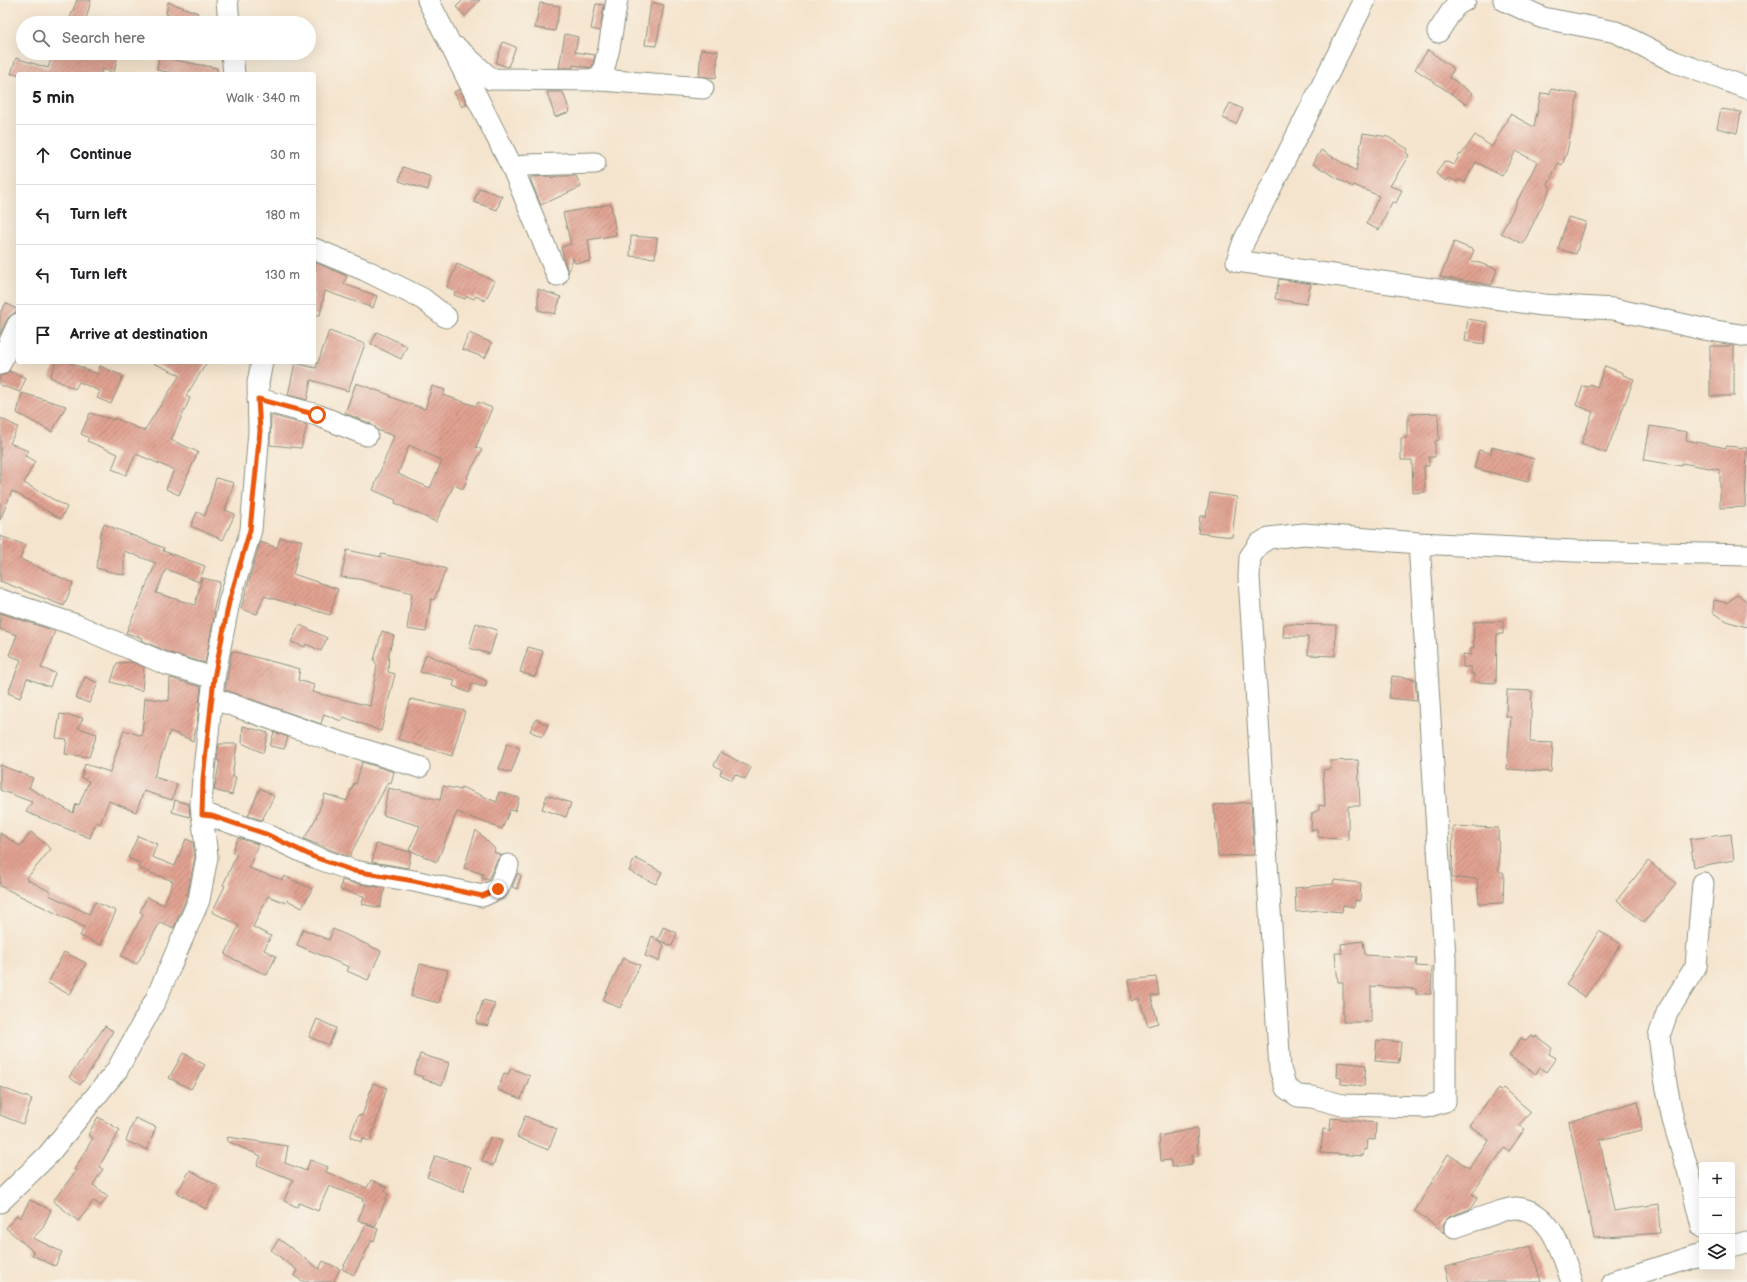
<!DOCTYPE html>
<meta charset="utf-8">
<style>
body{margin:0;font-family:"Balsamiq Sans",sans-serif;background:#f2f2f2;color:#202124}
.controls{position:absolute;right:12px;bottom:12px;display:grid;overflow:hidden;border-radius:4px;box-shadow:0 4px 16px #0002}
.controls button{width:36px;height:36px;display:grid;place-items:center;padding:0;border:0;border-bottom:1px solid #e0e0e0;background:#fff;color:#202124;font:20px sans-serif}
.stop{position:absolute;width:12px;height:12px;margin:-9px;border:3px solid #ea580c;border-radius:50%;background:#fff}
.stop.end{background:#ea580c;border-color:#fff;box-shadow:0 1px 4px #0008}
.list{margin:0;padding:0;list-style:none}
h2{display:flex;justify-content:space-between;align-items:center;height:52px;margin:0;padding:0 16px;font-size:17px}
h2 small{font-size:13px;font-weight:400;color:#757577}
.list li{display:grid;grid-template-columns:26px 1fr auto;gap:12px;align-items:center;box-sizing:border-box;height:60px;padding:0 16px;border-top:1px solid #e0e0e0}
.list b{display:block;font-size:15px;white-space:nowrap}
.list em{font-size:13px;font-style:normal;color:#757577}
.icon{flex:none;width:22px;height:22px;fill:none;stroke:currentColor;stroke-width:2;stroke-linecap:round;stroke-linejoin:round}
.map{position:relative;flex:none;width:1747px;height:1282px;overflow:hidden}
.search{position:absolute;background:#fff;box-shadow:0 4px 16px #0002;left:16px;top:16px;width:300px;height:44px;display:flex;align-items:center;gap:10px;box-sizing:border-box;padding:0 14px;border-radius:22px;color:#757577;font-size:15px}
.panel{position:absolute;background:#fff;box-shadow:0 4px 16px #0002;left:16px;top:72px;width:300px;height:292px;border-radius:4px}
.map>svg:first-child{display:block}
.building{fill:url(#building-hatch);fill-rule:evenodd}
.lines{fill:none;stroke-linecap:round;stroke-linejoin:round}
.minor-casing{stroke:#8a9080;stroke-width:23}
.minor{stroke:#fff;stroke-width:21}
.route{stroke:#ea580c;stroke-width:5}
</style>
<div class="map">
<svg width="1747" height="1282" viewBox="0 0 1747 1282">
<defs>
<pattern id="building-hatch" width="6" height="6" patternUnits="userSpaceOnUse"><rect width="6" height="6" fill="#e1a291"/><path d="M-1 1l2-2M0 6l6-6M5 7l2-2" fill="none" stroke="#b68577"/></pattern>
</defs>
<rect width="100%" height="100%" fill="#f7f3e8"/>
<filter id="ink" filterUnits="userSpaceOnUse"><feTurbulence type="fractalNoise" baseFrequency=".025" numOctaves="2"/><feDisplacementMap in="SourceGraphic" scale="8" xChannelSelector="R" yChannelSelector="G"/><feConvolveMatrix kernelMatrix="1 2 1 2 8 2 1 2 1" color-interpolation-filters="sRGB"/></filter>
<filter id="wash" filterUnits="userSpaceOnUse"><feTurbulence type="fractalNoise" baseFrequency=".012" numOctaves="4" result="noise"/><feDisplacementMap in="SourceGraphic" scale="16" xChannelSelector="R" yChannelSelector="G"/><feGaussianBlur stdDeviation="0.9" result="paint"/><feColorMatrix in="noise" values="0 0 0 0 0 0 0 0 0 0 0 0 0 0 0 0 0 1.4 0 .05"/><feComposite in="paint" operator="in"/></filter>
<g filter="url(#wash)">
<rect width="100%" height="100%" fill="#f5e4cd"/>
<g id="blocks">
<g class="building">
<path d="M77,0H91L85,23H68Z"/>
<path d="M463,0H480L465,16L456,7Z"/>
<path d="M168,2L198,13L194,23H171L174,17L166,14Z"/>
<path d="M651,2L664,5L656,46L645,45Z"/>
<path d="M540,3L560,6L555,31L535,28Z"/>
<path d="M596,4L604,5L600,31L591,29Z"/>
<path d="M565,34L578,37L575,52L595,55L592,68L573,65L572,68H559Z"/>
<path d="M503,42L516,47L508,67L496,63Z"/>
<path d="M701,49L718,51L716,78L699,76Z"/>
<path d="M1428,50L1454,69L1449,77L1473,94L1466,104L1415,69Z"/>
<path d="M53,53H118L114,73L102,69L101,74H11L16,58L48,68Z"/>
<path d="M159,57L217,68V74H178L157,70Z"/>
<path d="M460,89L467,104L462,107L454,92Z"/>
<path d="M1551,89L1578,94L1567,152L1562,165L1558,163L1548,185L1551,187L1523,244L1501,233L1537,162L1516,151L1502,176L1476,162L1465,182L1458,180L1456,182L1450,178L1446,181L1436,174L1444,161L1454,165L1460,154L1461,155L1475,135L1492,147L1510,114L1534,127L1541,93L1550,94Z"/>
<path d="M547,92H563L570,112L555,117Z"/>
<path d="M1230,103L1243,109L1236,124L1223,118Z"/>
<path d="M1721,109L1741,112L1737,133L1717,128Z"/>
<path d="M1363,133L1388,137L1408,149L1406,153L1409,155L1390,186L1402,190L1396,203L1392,202L1379,230L1366,224L1379,196L1354,185L1353,187L1313,164L1321,150L1356,171Z"/>
<path d="M403,167L431,177L428,190L399,181Z"/>
<path d="M551,176V178L557,176H576L581,187L541,205L531,181V177Z"/>
<path d="M479,188L502,196L497,210L474,202Z"/>
<path d="M611,204L616,235L588,240L591,261L575,263L573,258L568,273L561,247L571,244L563,213Z"/>
<path d="M1568,217L1586,222L1576,254L1558,249Z"/>
<path d="M631,236L657,238L655,258L630,256Z"/>
<path d="M1454,242L1474,250L1470,260L1497,269L1492,285L1440,277Z"/>
<path d="M314,262L347,276L344,284L377,296L373,308L325,291L320,315H314Z"/>
<path d="M457,264L495,281L485,301L476,296L474,299L467,296L465,299L454,295L455,291L447,287Z"/>
<path d="M1279,279L1311,284L1306,304L1275,299Z"/>
<path d="M538,289L561,297L555,314L538,310Z"/>
<path d="M6,303L18,310L7,319L0,335V313Z"/>
<path d="M1468,319L1487,322L1484,344L1465,341Z"/>
<path d="M329,331L365,344L348,391L311,380L307,400L288,395L295,363L316,368Z"/>
<path d="M377,332L407,346L401,359L371,344Z"/>
<path d="M469,333L492,343L485,358L462,349Z"/>
<rect x="1710" y="346" width="24" height="50"/>
<path d="M56,362H69L97,374L100,366L123,376L111,404L97,398L100,391L79,382L75,389L50,377Z"/>
<path d="M151,362H207L186,396L190,398L171,440L198,452L179,495L166,489L174,470L136,454L126,475L112,469L118,454L87,441L89,438L81,434L90,413L114,420L115,418L144,431L180,375Z"/>
<path d="M1605,366L1623,373V375L1634,379L1606,453L1581,444L1593,412L1576,405L1583,386L1589,387L1590,384L1597,387Z"/>
<path d="M9,371L26,378L20,392L0,385V376L7,374Z"/>
<path d="M356,383L390,395V397L425,409L432,386L445,390L443,395L476,406L478,402L492,408L476,447L482,450L467,477H468L463,489L454,485L436,522L395,503L396,500L373,490L394,436L377,430L371,424L345,413ZM409,445L442,461L430,488L398,474Z"/>
<path d="M22,393L66,406L52,432L17,413Z"/>
<path d="M1438,413L1439,440L1435,441V457H1429V466H1424L1425,492L1413,493L1412,460H1401V438H1407V420H1409V414Z"/>
<path d="M271,415L307,425L301,448L270,445Z"/>
<path d="M0,418L18,427L10,443L28,451L25,456L35,461L24,483L67,507L61,519L12,491L0,520Z"/>
<path d="M1650,426L1687,432L1686,440L1726,448V446L1747,448L1745,507L1720,508V470L1682,463V466L1644,460Z"/>
<path d="M1492,447L1534,459L1528,482L1474,468L1479,450L1491,453Z"/>
<path d="M216,478L234,483L225,510L235,514L223,540L191,526L197,512L205,516Z"/>
<path d="M1210,493L1237,497L1232,537L1198,533L1200,516H1206Z"/>
<path d="M104,524L164,548L163,551L205,566L199,582L166,569L156,593L195,605L202,578L220,582L213,613H215L205,663L170,653L141,640L142,638L126,633L156,563L124,551V575L96,568L101,537H99Z"/>
<path d="M0,536L25,545L20,559L73,583L64,606L0,581Z"/>
<path d="M280,538L302,540L293,574L338,589L330,615L264,596L257,614L241,609L260,542L277,548Z"/>
<path d="M347,550L381,557V554L431,564L446,569L434,600L431,599L426,632L407,629L412,593L359,579L341,577Z"/>
<path d="M1738,594L1747,602V627L1729,622L1713,613L1714,600L1727,603Z"/>
<path d="M0,613L55,631L41,668L55,673L50,687L27,678L20,698L8,693L21,660L9,655L17,635L0,629Z"/>
<path d="M1503,621V634H1497L1496,683L1474,682V674H1471V667H1463V654L1471,655V648H1474L1473,622Z"/>
<path d="M476,623L497,630L490,654L469,648Z"/>
<path d="M1284,624L1336,625L1335,656L1308,655V637H1283Z"/>
<path d="M300,625L327,638L321,651L306,644L305,647L291,642Z"/>
<path d="M382,631L394,636L389,652L388,672L395,674L381,731L344,717L341,721L324,714L321,724L225,690L232,651L300,669L298,680L314,685L312,692L370,706L377,665L374,660Z"/>
<path d="M528,647L543,651L535,677L520,672Z"/>
<path d="M426,654L487,681L485,687L472,684L469,693L453,686L455,680L420,672Z"/>
<path d="M132,662L144,667L142,691L111,682L117,663Z"/>
<path d="M1392,676L1415,679L1417,701L1389,698Z"/>
<path d="M85,677L98,683L89,703L76,698Z"/>
<path d="M170,678L201,687L197,724L193,741L170,731L154,777L177,784L172,800L144,791L136,812L109,801L100,824L96,822L90,838L26,812L32,802L0,790V765L33,778L29,788L73,813L76,804L79,805L89,781L81,778L85,764L110,772L124,730L142,736L145,698L169,701Z"/>
<path d="M1507,690L1532,691L1530,742L1553,743L1551,772L1507,769L1511,717H1506Z"/>
<path d="M411,699L465,711L452,756L398,739Z"/>
<path d="M60,714L83,718L78,728L97,734L89,757L65,754L67,739L56,738Z"/>
<path d="M536,719L548,725L542,737L530,731Z"/>
<path d="M243,726L268,733L263,753L242,743Z"/>
<path d="M274,732L288,737L284,749L270,746Z"/>
<path d="M507,743L520,748L511,773L499,769Z"/>
<path d="M219,744H237L232,776L236,777L232,795L214,790L220,761L217,760Z"/>
<path d="M721,752L751,768L745,779L735,774L732,780L720,774L722,770L714,765Z"/>
<path d="M1358,760L1360,806H1348V840L1318,837L1317,829L1311,830L1312,813L1319,810V805L1325,806L1323,770L1331,769L1330,761Z"/>
<path d="M362,762L394,772L391,783L388,782L349,857L304,839L316,818L325,794L347,801L354,783L356,784Z"/>
<path d="M443,786L461,790V787L497,802L499,792L519,798L515,811L510,810L502,829L457,812L437,862L409,850L420,826L383,815L388,788L440,800Z"/>
<path d="M260,788L274,796L262,820L248,816Z"/>
<path d="M547,795L571,803L566,817L542,809Z"/>
<path d="M175,800L189,804L190,817L172,812Z"/>
<path d="M1251,802L1254,855L1218,856L1214,805Z"/>
<path d="M1453,826L1498,828L1499,871L1504,873L1503,903L1479,904L1477,879L1452,878Z"/>
<path d="M476,830L495,849L494,852L501,855L497,860L488,880L482,878L483,874L464,868Z"/>
<path d="M31,832L51,849L26,879L51,892L49,895L89,914L95,902L116,911L101,945L80,936L84,927L0,886V833L20,846Z"/>
<path d="M1731,834L1734,860L1694,867L1690,839Z"/>
<path d="M138,836L157,844L152,857L175,866L186,839L193,842L195,857L187,896L174,928L160,922L137,964L121,956L143,914L140,912L147,897L164,905L173,881L138,868L140,863L128,858Z"/>
<path d="M238,838L258,844L249,868L282,880L284,876L312,889L302,908L287,900L286,903L268,896L253,927L271,936L264,950L276,956L267,975L225,955L239,925L212,912L225,886L223,885L237,854L232,852Z"/>
<path d="M376,844L411,852L408,868L372,862Z"/>
<path d="M635,858L662,872L656,884L629,871Z"/>
<path d="M1648,861L1676,883L1644,923L1617,900Z"/>
<path d="M518,873L521,876L517,889L512,887Z"/>
<path d="M342,880L352,883L385,888L380,908L362,904L364,896L340,890Z"/>
<path d="M1334,880L1361,883L1360,901L1355,900L1354,907L1343,905L1342,912L1321,910L1296,912L1295,888L1333,884Z"/>
<path d="M663,927L677,933L672,946L658,940Z"/>
<path d="M303,929L329,940L333,929L381,951L368,980L347,971L349,967L297,945Z"/>
<path d="M1599,931L1621,944L1585,997L1566,985Z"/>
<path d="M652,936L664,945L659,961L645,956Z"/>
<path d="M1363,941L1365,955L1417,958L1416,966L1432,967L1431,994H1416V989L1371,986V1022H1343V982H1338L1335,953H1342L1341,944Z"/>
<path d="M64,952L86,963L70,995L48,983Z"/>
<path d="M623,958L640,965L620,1008L603,1000Z"/>
<path d="M420,964L448,970L439,1003L411,996Z"/>
<path d="M1156,977L1159,995L1151,996L1158,1023L1148,1026L1139,998L1132,1001L1129,980Z"/>
<path d="M483,1000L495,1003L488,1026L476,1023Z"/>
<path d="M317,1019L336,1028L329,1045L309,1037Z"/>
<path d="M105,1026L113,1031L92,1068L80,1085L69,1077Z"/>
<path d="M1531,1036L1535,1038L1536,1036L1552,1048L1549,1054L1556,1058L1546,1072L1540,1068L1536,1074L1509,1056L1521,1038L1526,1041Z"/>
<path d="M1377,1040L1401,1042L1399,1063L1375,1061Z"/>
<path d="M183,1053L205,1065L191,1089L169,1078Z"/>
<path d="M420,1054L449,1063L442,1085L423,1079V1077L414,1074Z"/>
<path d="M1338,1062L1366,1065L1364,1086L1341,1084V1078L1337,1077Z"/>
<path d="M511,1068L530,1076L521,1099L498,1090L504,1073L508,1074Z"/>
<path d="M373,1083L387,1088L370,1141L362,1138L361,1142L350,1137L358,1115L362,1116Z"/>
<path d="M0,1087L32,1099L23,1124L0,1115Z"/>
<path d="M1503,1088L1531,1112L1519,1125L1525,1129L1509,1151L1504,1148L1472,1194L1478,1197L1470,1209L1451,1216L1446,1219L1443,1225L1445,1233L1415,1211L1448,1154L1469,1168L1489,1140L1469,1125L1498,1089L1500,1091Z"/>
<path d="M1638,1101L1642,1130L1600,1140L1614,1211L1658,1204L1660,1233L1594,1238L1569,1122Z"/>
<path d="M525,1116L557,1129L548,1150L517,1137Z"/>
<path d="M98,1117L120,1130L99,1167L103,1169L93,1185L108,1196L101,1206L94,1201L78,1221L53,1201L76,1171L74,1170L93,1138L88,1135Z"/>
<path d="M135,1118L156,1127L147,1150L126,1141Z"/>
<path d="M1331,1118L1376,1123L1375,1140L1368,1139L1367,1150L1364,1149L1363,1156L1321,1153L1323,1129L1330,1130Z"/>
<path d="M1197,1128L1198,1156H1192V1164L1172,1167L1170,1160L1161,1161L1159,1136Z"/>
<path d="M228,1137L288,1146L285,1163L306,1171L310,1160L328,1167L326,1172L367,1188L371,1180L387,1187L385,1191L388,1194L375,1227L358,1220L365,1203L362,1201L363,1199L329,1186L318,1211L299,1203L297,1207L284,1201L293,1180L257,1165L261,1156L227,1141Z"/>
<path d="M490,1137L502,1141L493,1166L482,1161Z"/>
<path d="M435,1156L471,1167L463,1192L427,1177Z"/>
<path d="M190,1170L218,1186L206,1209L177,1193Z"/>
<path d="M30,1200L51,1210L42,1229L33,1238L62,1252L55,1266L32,1255L34,1252L6,1228L17,1215L20,1218Z"/>
<path d="M366,1225L378,1229L374,1241L372,1240L354,1275L342,1269Z"/>
<path d="M279,1239L319,1269L323,1261L340,1269L334,1281L336,1282H304L294,1276L297,1270L271,1250Z"/>
<path d="M1531,1246L1541,1282H1449L1445,1267Z"/>
</g>
</g>
</g>
<g filter="url(#ink)">
<use href="#blocks" fill-opacity="0" stroke="#8a9080" stroke-width="1"/>
<g class="lines">
<defs>
<g id="minor">
<path d="M227,0L229,23"/>
<path d="M428,0L513,169L557,275"/>
<path d="M1365,0L1244,241L1237,261L1543,305L1614,309L1703,329L1747,336"/>
<path d="M1504,0L1543,18L1616,32L1675,62L1747,88"/>
<path d="M1438,32L1455,6L1465,0"/>
<path d="M457,48L491,79L601,80L703,88"/>
<path d="M232,53L234,74"/>
<path d="M601,80L609,48L617,0"/>
<path d="M513,169L527,165L595,163"/>
<path d="M314,249L365,270L423,299L446,317"/>
<path d="M0,364L18,324"/>
<path d="M258,399L317,415L367,435"/>
<path d="M1419,543L1445,958V1101L1426,1107L1342,1105L1312,1097L1298,1096L1286,1088L1280,1069L1249,577L1250,557L1259,544L1269,538L1304,534L1419,543L1574,551L1747,555"/>
<path d="M0,600L76,625L166,664L214,678"/>
<path d="M212,698L326,738L419,767"/>
<path d="M202,815L211,816L265,834L314,857L354,871L414,881L482,896L498,889L508,865"/>
<path d="M0,1202L48,1155L117,1070L156,999L199,900L207,857L201,804L203,779L214,678L229,602L251,530L259,431L258,383L262,362"/>
<path d="M1455,1227C1465,1224 1509,1207 1516,1208C1553,1211 1562,1254 1572,1282"/>
<path d="M1702,1227L1688,1170L1673,1120L1664,1073L1659,1036L1667,1013L1696,966L1703,883"/>
<path d="M1732,1246L1747,1242"/>
<path d="M1613,1282L1702,1254"/>
</g>
</defs>
<use href="#minor" class="minor-casing"/>
<use href="#minor" class="minor"/>
</g>
</g>
<g class="lines" filter="url(#ink)">
<path class="route" d="M317,415L258,399L260,431L250,530L229,602L214,678L203,779L202,815L212,816L266,834L314,857L354,871L414,881L482,896L498,889"/>
</g>
</svg>
<div class="controls">
<button>+</button>
<button>−</button>
<button><svg class="icon" aria-label="layers" viewBox="0 0 24 24"><path d="M12 4l9 5-9 5-9-5zM3 14l9 5 9-5"/></svg></button>
</div>
<div class="stop" style="left:317px;top:415px"></div>
<div class="stop end" style="left:498px;top:889px"></div>
<div class="search"><svg class="icon" aria-label="search" viewBox="0 0 24 24"><circle cx="10" cy="10" r="6"/><path d="M15 15l6 6"/></svg>Search here</div>
<section class="panel">
<h2>5 min<small>Walk · 340 m</small></h2>
<ul class="list">
<li><svg class="icon" aria-label="ahead" viewBox="0 0 24 24"><path d="M12 20V5M6 11l6-6 6 6"/></svg><div><b>Continue</b></div><em>30 m</em></li>
<li><svg class="icon" aria-label="left" viewBox="0 0 24 24"><path d="M17 20v-9H6M10 6l-5 5 5 5"/></svg><div><b>Turn left</b></div><em>180 m</em></li>
<li><svg class="icon" aria-label="left" viewBox="0 0 24 24"><path d="M17 20v-9H6M10 6l-5 5 5 5"/></svg><div><b>Turn left</b></div><em>130 m</em></li>
<li><svg class="icon" aria-label="arrive" viewBox="0 0 24 24"><path d="M6 21V4h12l-3 4 3 4H6"/></svg><div><b>Arrive at destination</b></div></li>
</ul>
</section>
</div>
